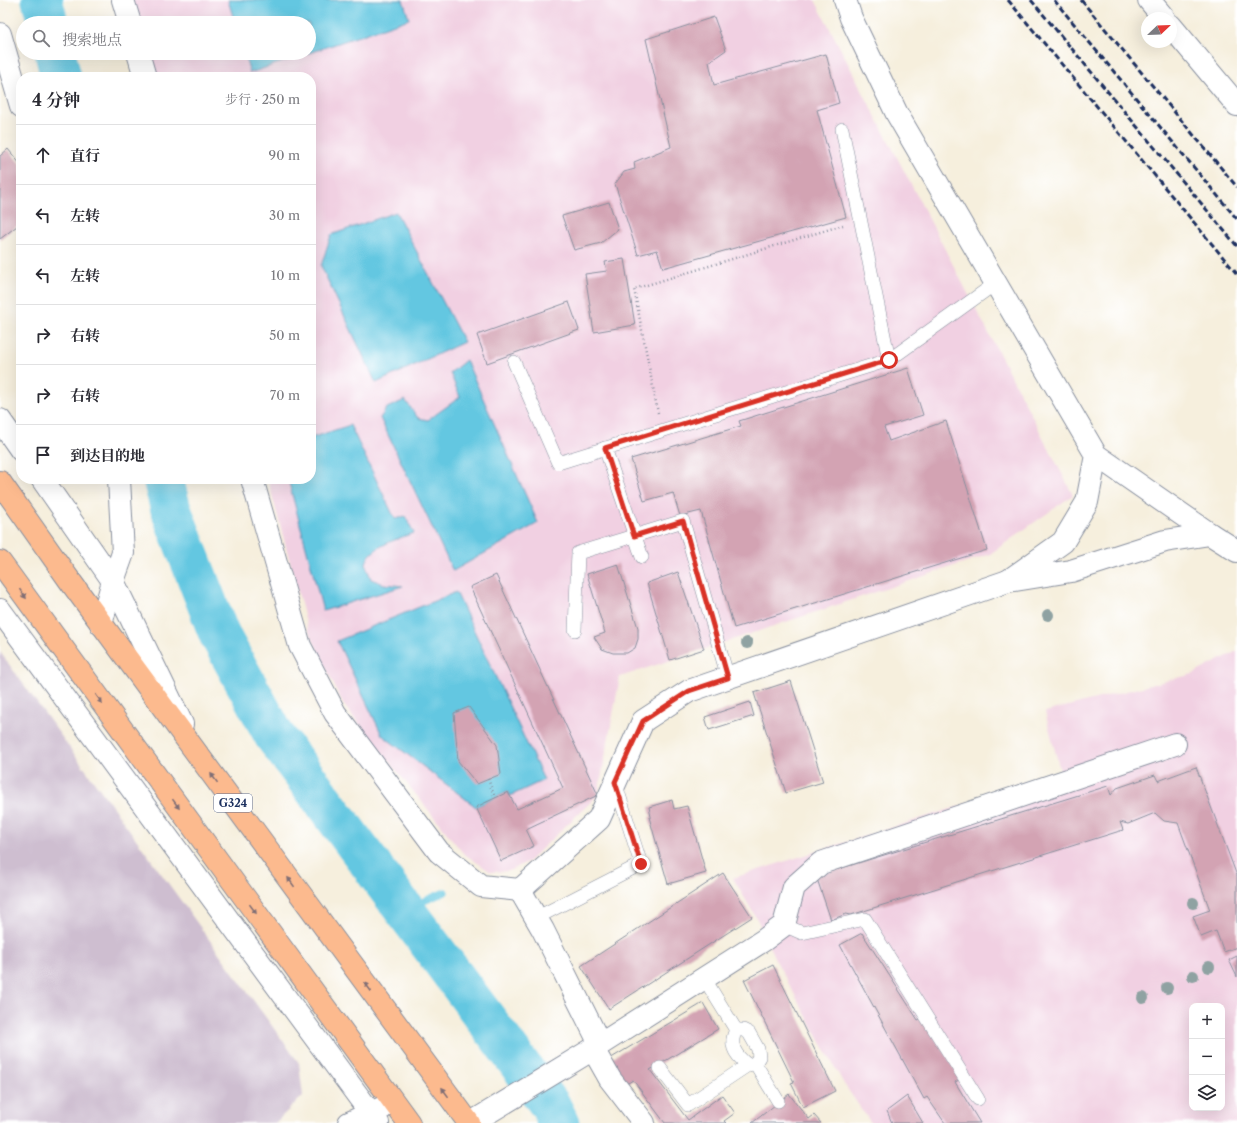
<!DOCTYPE html>
<html lang="zh">
<meta charset="utf-8">
<style>
body{margin:0;font-family:"Libre Caslon Text","Noto Serif SC",serif;background:#f2f2f3;color:#2b2b33}
.controls{position:absolute;right:12px;bottom:12px;display:grid;overflow:hidden;border-radius:8px;box-shadow:0 4px 16px #0002}
.controls button{width:36px;height:36px;display:grid;place-items:center;padding:0;border:0;border-bottom:1px solid #e1e1e2;background:#fff;color:#2b2b33;font:20px sans-serif}
.compass{position:absolute;left:1141px;top:12px;width:36px;height:36px;border-radius:50%;background:#fff;box-shadow:0 4px 16px #0002;rotate:67deg}
.stop{position:absolute;width:12px;height:12px;margin:-9px;border:3px solid #d93025;border-radius:50%;background:#fff}
.stop.end{background:#d93025;border-color:#fff;box-shadow:0 1px 4px #0008}
.list{margin:0;padding:0;list-style:none}
h2{display:flex;justify-content:space-between;align-items:center;height:52px;margin:0;padding:0 16px;font-size:17px}
h2 small{font-size:13px;font-weight:400;color:#7c7c81}
.list li{display:grid;grid-template-columns:26px 1fr auto;gap:12px;align-items:center;box-sizing:border-box;height:60px;padding:0 16px;border-top:1px solid #e1e1e2}
.list b{display:block;font-size:15px;white-space:nowrap}
.list em{font-size:13px;font-style:normal;color:#7c7c81}
.icon{flex:none;width:22px;height:22px;fill:none;stroke:currentColor;stroke-width:2;stroke-linecap:round;stroke-linejoin:round}
.map{position:relative;flex:none;width:1237px;height:1123px;overflow:hidden}
.search{position:absolute;background:#fff;box-shadow:0 4px 16px #0002;left:16px;top:16px;width:300px;height:44px;display:flex;align-items:center;gap:10px;box-sizing:border-box;padding:0 14px;border-radius:22px;color:#7c7c81;font-size:15px}
.panel{position:absolute;background:#fff;box-shadow:0 4px 16px #0002;left:16px;top:72px;width:300px;height:412px;border-radius:16px}
.map>svg:first-child{display:block}
.built{fill:#f1d0e2;fill-rule:evenodd}
.industrial{fill:#cebed0}
.water{fill:#63c7e1;stroke:#3f7ba0}
.lines{fill:none;stroke-linecap:round;stroke-linejoin:round}
.stream{stroke:#63c7e1;stroke-width:7}
.river{stroke:#63c7e1;stroke-width:41}
.building{fill:#d3a3b3}
.service-casing{stroke:#888f9e;stroke-width:14}
.minor-casing{stroke:#888f9e;stroke-width:24}
.trunk-casing{stroke:#888f9e;stroke-width:24}
.path{stroke:#888f9e;stroke-width:2.5;stroke-dasharray:1 3;stroke-linecap:butt}
.service{stroke:#fff;stroke-width:13}
.minor{stroke:#fff;stroke-width:22}
.trunk{stroke:#fcba8e;stroke-width:22}
.rail{stroke:#1b2f5e;stroke-width:3;stroke-dasharray:6 3;stroke-linecap:butt}
.tree{fill:#8fa2a2}
.oneway{fill:#806e74}
.route{stroke:#d93025;stroke-width:5}
.labels{text-anchor:middle;stroke-width:3;stroke-linejoin:round;paint-order:stroke}
.shield{fill:#fff;stroke:#5f6d8e;stroke-width:1}
.shield-label{font-size:11px;font-weight:bold;fill:#1b2f5e}
</style>
<div class="map">
<svg width="1237" height="1123" viewBox="0 0 1237 1123">
<rect width="100%" height="100%" fill="#fff"/>
<filter id="ink" filterUnits="userSpaceOnUse"><feTurbulence type="fractalNoise" baseFrequency=".025" numOctaves="2"/><feDisplacementMap in="SourceGraphic" scale="8" xChannelSelector="R" yChannelSelector="G"/><feConvolveMatrix kernelMatrix="1 2 1 2 8 2 1 2 1" color-interpolation-filters="sRGB"/></filter>
<filter id="wash" filterUnits="userSpaceOnUse"><feTurbulence type="fractalNoise" baseFrequency=".012" numOctaves="4" result="noise"/><feDisplacementMap in="SourceGraphic" scale="16" xChannelSelector="R" yChannelSelector="G"/><feGaussianBlur stdDeviation="0.9" result="paint"/><feColorMatrix in="noise" values="0 0 0 0 0 0 0 0 0 0 0 0 0 0 0 0 0 1.4 0 .05"/><feComposite in="paint" operator="in"/></filter>
<g filter="url(#wash)">
<rect width="100%" height="100%" fill="#f6efdd"/>
<g class="built">
<path d="M132,0H815L1073,495L990,554L620,677L598,795L529,861L509,871L491,872L463,853L343,704L308,630L268,479H311V77H154L147,53H309V23H138Z"/>
<path d="M1237,651V1123H871L844,1084L775,959L758,921L733,878L1061,774L1045,712L1193,674ZM1192,1006H1222V1108H1192Z"/>
</g>
<path class="industrial" d="M0,652L299,1063L303,1096L275,1123H0Z"/>
<g class="water">
<path d="M228,0H403L409,19L250,73L244,53H309V23H235Z"/>
<path d="M396,212L464,342L376,383L321,266L331,235Z"/>
<path d="M466,360L538,523L453,571L380,418L387,408L405,400L418,418L428,420L460,397L450,373Z"/>
<path d="M350,425L395,519L405,516L414,533C400,538 368,547 366,564C366,568 370,575 371,579L384,584L403,586L323,611L288,479H311V438Z"/>
<path d="M456,592L544,780L510,796L508,792L476,807L382,735L337,641Z"/>
</g>
<g class="lines">
<path class="stream" d="M403,910L445,892"/>
<g class="river">
<path d="M42,0L48,23"/>
<path d="M55,53L61,77"/>
<path d="M163,479L171,510L219,634L274,735L550,1105L559,1123"/>
</g>
</g>
<g id="blocks">
<g class="building">
<path d="M714,17L726,50L709,62L714,85L826,54L839,103L817,110L846,217L663,268L657,250L638,255L615,184L624,172L635,169L634,162L671,147L646,39Z"/>
<path d="M8,149L21,165V223L0,239V156Z"/>
<path d="M609,202L618,229L601,243L574,250L562,216Z"/>
<path d="M624,259L635,325L594,332L585,274L607,271L605,262Z"/>
<path d="M569,302L579,330L487,363L477,335Z"/>
<path d="M908,368L923,415L884,427L889,441L946,421L987,550L734,628L701,511L680,516L673,493L644,501L631,459L741,426L739,421Z"/>
<path d="M618,564L638,628V639L635,648L627,653H613L602,649L594,637L605,633L587,574Z"/>
<path d="M678,572L704,649L670,660L647,583Z"/>
<path d="M496,575L598,795L526,829L534,846L501,861L476,807L508,792L517,809L563,788L470,587Z"/>
<path d="M791,681L823,782L786,793L754,693Z"/>
<path d="M750,702L754,716L709,730L705,717Z"/>
<path d="M469,707L497,745L501,774L477,784L458,761L454,713Z"/>
<path d="M1196,767L1237,876V947L1224,952L1216,931L1201,937L1193,916L1210,910L1178,823L1164,821L1155,813L1128,824L1120,822L1123,830L851,915L846,914L831,920L816,876L1108,786L1111,795L1117,788L1155,775L1158,781Z"/>
<path d="M672,800L674,809L687,806L706,873L668,884L649,817H651L649,807Z"/>
<path d="M723,873L752,917L609,1009L581,966Z"/>
<path d="M862,933L918,1020L922,1018L961,1079L955,1082L980,1123H945L927,1097L924,1099L840,945Z"/>
<path d="M1237,956V977L1229,960Z"/>
<path d="M773,965L835,1091L803,1107L791,1083L794,1082L744,980Z"/>
<path d="M703,1003L718,1029L650,1070L688,1120L722,1095L735,1113L724,1121L726,1123H665L633,1080L623,1086L608,1060Z"/>
<path d="M789,1094L809,1119L814,1115L821,1123H752Z"/>
<path d="M907,1096L923,1123H892L887,1111Z"/>
</g>
</g>
</g>
<g filter="url(#ink)">
<use href="#blocks" fill-opacity="0" stroke="#888f9e" stroke-width="1"/>
<g class="lines">
<defs>
<g id="service">
<path d="M842,129L889,360"/>
<path d="M514,362L558,463L889,360L996,283"/>
<path d="M605,448L642,557"/>
<path d="M575,630L578,553L683,521L728,678"/>
<path d="M536,918L641,864L615,782"/>
<path d="M784,925L802,933L865,919L978,1099"/>
<path d="M704,978L736,1030"/>
<path d="M736,1030H743L749,1033L758,1049L759,1057L755,1063L748,1065C736,1056 728,1045 736,1030Z"/>
<path d="M755,1063L778,1101"/>
<path d="M660,1068L688,1105L748,1065"/>
</g>
<g id="minor">
<path d="M123,0L130,23"/>
<path d="M845,0L851,18L897,114L1096,455L1210,534L1237,551"/>
<path d="M1149,0L1164,18"/>
<path d="M1171,26L1237,105"/>
<path d="M0,34L21,106"/>
<path d="M138,53L145,77"/>
<path d="M0,420L21,450"/>
<path d="M1096,455L1087,502L1063,542L1008,581L1071,571L1165,541L1210,534"/>
<path d="M42,479L113,581L182,724"/>
<path d="M252,479L300,646L335,713L439,852L481,886L520,890L599,819L643,721L689,691L1008,581"/>
<path d="M0,610L378,1123"/>
<path d="M101,624L113,581L123,553L119,479"/>
<path d="M520,890L543,930L600,1044"/>
<path d="M593,1049L610,1079L644,1123"/>
<path d="M349,1123L384,1107"/>
<path d="M471,1123L593,1049L764,940L784,925L794,887L821,863L1175,744"/>
</g>
<g id="trunk">
<path d="M0,482L70,581L469,1123"/>
<path d="M0,562L409,1123"/>
</g>
</defs>
<use href="#service" class="service-casing"/>
<use href="#minor" class="minor-casing"/>
<use href="#trunk" class="trunk-casing"/>
<g class="path">
<path d="M658,413L634,289L843,225"/>
<path d="M488,779L495,798"/>
</g>
<use href="#service" class="service"/>
<use href="#minor" class="minor"/>
<use href="#trunk" class="trunk"/>
<g class="rail">
<path d="M1008,0L1237,274"/>
<path d="M1031,0L1237,246"/>
<path d="M1054,0L1237,219"/>
<path d="M1081,0L1237,187"/>
</g>
</g>
<g class="tree">
<circle cx="1048" cy="615" r="6"/>
<circle cx="747" cy="643" r="6"/>
<circle cx="1193" cy="903" r="6"/>
<circle cx="1209" cy="967" r="6"/>
<circle cx="1193" cy="976" r="6"/>
<circle cx="1167" cy="988" r="6"/>
<circle cx="1143" cy="998" r="6"/>
</g>
<defs><path id="oneway-solid" d="M-6-.8H1V-3.2L6.5 0L1 3.2V.8H-6Z"/></defs>
<g class="oneway">
<use href="#oneway-solid" transform="translate(23 594) rotate(54)"/>
<use href="#oneway-solid" transform="translate(99 699) rotate(54)"/>
<use href="#oneway-solid" transform="translate(214 778) rotate(-126)"/>
<use href="#oneway-solid" transform="translate(176 804) rotate(54)"/>
<use href="#oneway-solid" transform="translate(291 882) rotate(-126)"/>
<use href="#oneway-solid" transform="translate(253 909) rotate(54)"/>
<use href="#oneway-solid" transform="translate(368 987) rotate(-126)"/>
<use href="#oneway-solid" transform="translate(445 1092) rotate(-126)"/>
</g>
</g>
<g class="lines" filter="url(#ink)">
<path class="route" d="M641,864L615,782L643,721L689,691L728,678L683,521L634,536L605,448L889,360"/>
</g>
<g class="labels">
<rect class="shield" x="214" y="794" width="38" height="18" rx="3"/>
<g class="shield-label">
<text x="233" y="807">G324</text>
</g>
</g>
</svg>
<div class="controls">
<button>+</button>
<button>−</button>
<button><svg class="icon" aria-label="layers" viewBox="0 0 24 24"><path d="M12 4l9 5-9 5-9-5zM3 14l9 5 9-5"/></svg></button>
</div>
<svg class="compass" viewBox="-18 -18 36 36"><path d="M0-13l5 13h-10z" fill="#e53935"/><path d="M0 13l5-13h-10z" fill="#7c7c81"/></svg>
<div class="stop" style="left:889px;top:360px"></div>
<div class="stop end" style="left:641px;top:864px"></div>
<div class="search"><svg class="icon" aria-label="search" viewBox="0 0 24 24"><circle cx="10" cy="10" r="6"/><path d="M15 15l6 6"/></svg>搜索地点</div>
<section class="panel">
<h2>4 分钟<small>步行 · 250 m</small></h2>
<ul class="list">
<li><svg class="icon" aria-label="ahead" viewBox="0 0 24 24"><path d="M12 20V5M6 11l6-6 6 6"/></svg><div><b>直行</b></div><em>90 m</em></li>
<li><svg class="icon" aria-label="left" viewBox="0 0 24 24"><path d="M17 20v-9H6M10 6l-5 5 5 5"/></svg><div><b>左转</b></div><em>30 m</em></li>
<li><svg class="icon" aria-label="left" viewBox="0 0 24 24"><path d="M17 20v-9H6M10 6l-5 5 5 5"/></svg><div><b>左转</b></div><em>10 m</em></li>
<li><svg class="icon" aria-label="right" viewBox="0 0 24 24"><path d="M7 20v-9h11M14 6l5 5-5 5"/></svg><div><b>右转</b></div><em>50 m</em></li>
<li><svg class="icon" aria-label="right" viewBox="0 0 24 24"><path d="M7 20v-9h11M14 6l5 5-5 5"/></svg><div><b>右转</b></div><em>70 m</em></li>
<li><svg class="icon" aria-label="arrive" viewBox="0 0 24 24"><path d="M6 21V4h12l-3 4 3 4H6"/></svg><div><b>到达目的地</b></div></li>
</ul>
</section>
</div>
